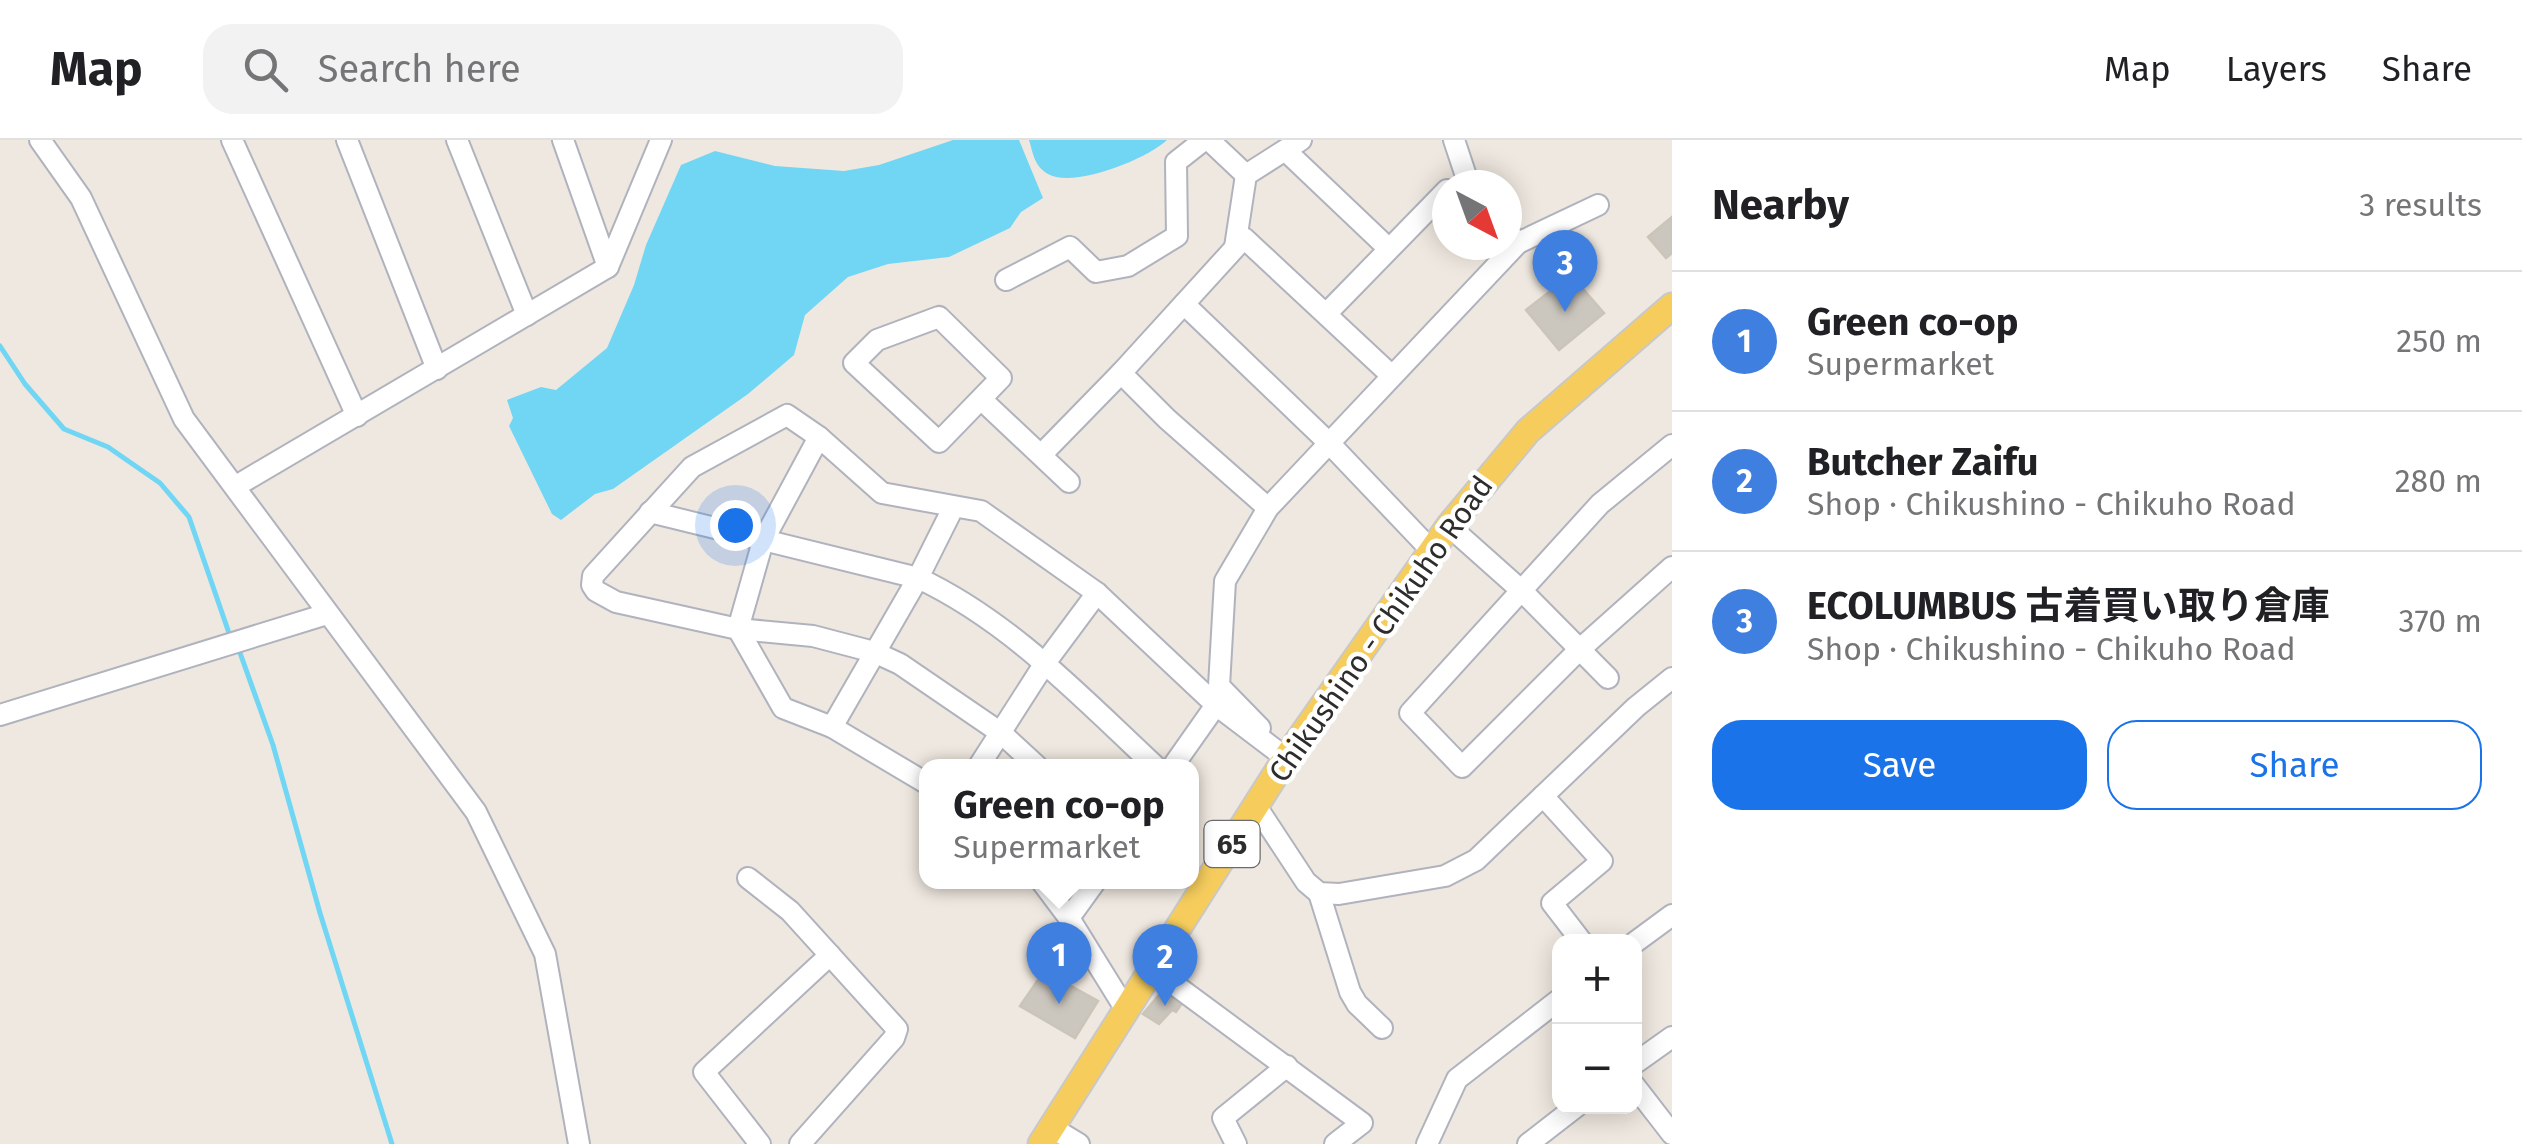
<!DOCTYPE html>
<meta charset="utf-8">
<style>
body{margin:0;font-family:"Fira Sans","Noto Sans JP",sans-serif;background:#f2f2f2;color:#202124}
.controls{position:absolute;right:30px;bottom:30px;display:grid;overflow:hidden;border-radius:20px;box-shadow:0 5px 25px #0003}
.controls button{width:90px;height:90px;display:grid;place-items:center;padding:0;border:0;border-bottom:2px solid #e0e0e0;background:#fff;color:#202124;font:50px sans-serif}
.compass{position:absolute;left:1432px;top:30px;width:90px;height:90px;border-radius:50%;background:#fff;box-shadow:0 5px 25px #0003;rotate:139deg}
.you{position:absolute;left:735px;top:385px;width:35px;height:35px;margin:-25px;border:8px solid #fff;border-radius:50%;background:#1a73e8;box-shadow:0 0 0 15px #1a73e833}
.badge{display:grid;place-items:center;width:65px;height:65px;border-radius:50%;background:#1a73e8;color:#fff;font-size:32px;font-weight:700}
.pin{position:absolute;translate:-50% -82px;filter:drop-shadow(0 2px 5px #0008)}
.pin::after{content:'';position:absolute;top:52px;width:35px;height:30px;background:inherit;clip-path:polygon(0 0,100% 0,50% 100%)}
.popup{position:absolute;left:919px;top:619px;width:280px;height:130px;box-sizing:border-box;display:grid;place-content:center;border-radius:20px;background:#fff;filter:drop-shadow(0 2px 8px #0005);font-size:32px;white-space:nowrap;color:#757577}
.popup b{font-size:38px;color:#202124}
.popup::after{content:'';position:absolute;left:50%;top:100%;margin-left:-20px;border:20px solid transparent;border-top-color:#fff}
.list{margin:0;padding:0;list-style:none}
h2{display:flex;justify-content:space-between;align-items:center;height:130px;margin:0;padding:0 40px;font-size:42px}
h2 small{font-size:32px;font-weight:400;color:#757577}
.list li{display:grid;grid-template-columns:65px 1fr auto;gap:30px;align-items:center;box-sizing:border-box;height:140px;padding:0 40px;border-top:2px solid #e0e0e0}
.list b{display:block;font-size:38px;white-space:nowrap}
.list p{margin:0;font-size:32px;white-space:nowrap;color:#757577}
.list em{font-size:32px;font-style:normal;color:#757577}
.actions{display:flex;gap:20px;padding:30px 40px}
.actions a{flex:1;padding:22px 0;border:2px solid #1a73e8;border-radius:30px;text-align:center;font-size:35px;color:#1a73e8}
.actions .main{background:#1a73e8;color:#fff}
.icon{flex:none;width:55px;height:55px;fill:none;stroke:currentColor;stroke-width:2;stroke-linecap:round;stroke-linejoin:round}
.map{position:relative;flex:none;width:1672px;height:1004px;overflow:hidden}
header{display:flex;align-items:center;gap:60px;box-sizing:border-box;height:140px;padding:0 50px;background:#fff;border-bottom:2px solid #e0e0e0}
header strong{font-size:48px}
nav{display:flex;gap:55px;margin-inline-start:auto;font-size:35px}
.search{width:700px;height:90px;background:#f2f2f2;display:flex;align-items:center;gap:25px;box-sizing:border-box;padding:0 35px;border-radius:30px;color:#757577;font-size:38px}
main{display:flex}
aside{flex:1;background:#fff}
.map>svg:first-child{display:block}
.water{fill:#70d6f4}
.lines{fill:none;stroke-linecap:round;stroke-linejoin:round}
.stream{stroke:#70d6f4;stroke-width:5}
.building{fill:#cbc6be;stroke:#cbc4b9;stroke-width:2.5}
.minor-casing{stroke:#b0b3bd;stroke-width:24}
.major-casing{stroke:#c8c8c8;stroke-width:29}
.minor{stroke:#fff;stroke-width:20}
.major{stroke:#f6cd5d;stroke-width:25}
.labels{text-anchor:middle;stroke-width:9;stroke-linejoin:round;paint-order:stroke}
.shield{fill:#fff;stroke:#6c6c6c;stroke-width:2.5}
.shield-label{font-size:28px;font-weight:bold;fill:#2d2d2d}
.street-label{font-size:30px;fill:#2d2d2d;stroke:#fff}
</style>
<header>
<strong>Map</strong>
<div class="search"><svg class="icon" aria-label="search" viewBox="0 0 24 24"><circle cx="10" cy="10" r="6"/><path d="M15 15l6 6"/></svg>Search here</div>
<nav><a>Map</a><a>Layers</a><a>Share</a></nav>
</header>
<main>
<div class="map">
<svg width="1672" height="1004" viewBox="0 0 1672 1004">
<rect width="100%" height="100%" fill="#efe8e0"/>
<g class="water">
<path d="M953,0H1019L1043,58L1021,72L1010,88L949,117L888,124L848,137L805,175L794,215L748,254L613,349L595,354L561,380L552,374L509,286L513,278L507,260L541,247L556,250L607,208L634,145L646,105L681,25L715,11L775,26L844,31L879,25Z"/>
<path d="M1029,0H1167C1147,19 1073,49 1048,34C1034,26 1033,13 1029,0Z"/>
</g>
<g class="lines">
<g class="stream">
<path d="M0,206L25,244L64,289L108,307L160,343L189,377L230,496"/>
<path d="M239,510L273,605L320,773L392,1004"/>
</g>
</g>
<g class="building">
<path d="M1672,77V113L1666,118L1648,97Z"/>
<path d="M1571,135L1604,173L1559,210L1526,170Z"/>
<path d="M1044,831L1098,861L1075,898L1020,866Z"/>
<path d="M1163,850L1183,862L1176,872L1172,870L1159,884L1143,874Z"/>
</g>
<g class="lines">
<defs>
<g id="minor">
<path d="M40,0L81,58L184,279L476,672L545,814L579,1004"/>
<path d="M232,0L357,276"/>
<path d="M347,0L437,229"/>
<path d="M457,0L527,175"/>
<path d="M563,0L608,127"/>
<path d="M1209,0L1246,35"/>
<path d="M1454,0L1469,45"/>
<path d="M1286,11L1388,108"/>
<path d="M1518,103L1598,65"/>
<path d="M1235,107L1246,35L1301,0"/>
<path d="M1006,140L1070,107L1096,132L1128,126L1177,96L1176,22L1204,0"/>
<path d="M1184,164L1330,304L1431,410"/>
<path d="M1327,173L1447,50"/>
<path d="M939,177L1001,238L939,302L854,223L877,200Z"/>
<path d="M982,260L1069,342"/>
<path d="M819,297L763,401L738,489L783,568L832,587L926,643"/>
<path d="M1672,305L1600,364L1410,573L1462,627L1579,510L1672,427"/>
<path d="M1042,314L1121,233"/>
<path d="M236,346L608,127L661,0"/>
<path d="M1268,368L1167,279L1121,233L1244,98L1392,236"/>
<path d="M650,372L918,438C1010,481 1082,558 1155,626"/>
<path d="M1449,386L1522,451L1608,538"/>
<path d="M0,575L327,474"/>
<path d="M832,587L918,438L953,368"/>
<path d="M1260,588L1219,546L1225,441L1268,368L1518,103L1507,91"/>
<path d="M979,626L1045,523L1097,453"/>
<path d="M1037,626L1001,593L900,524L874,512L813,496L738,489L616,462L596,451L592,445L593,436L692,327L787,275L819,297L882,353L981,371L1097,453L1216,565L1286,618"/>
<path d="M1173,626L1216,565"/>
<path d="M1543,656L1602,721L1552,763L1582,802"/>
<path d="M1256,666L1306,742L1319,753L1339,754L1445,736L1476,720L1636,567L1672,538"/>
<path d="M748,738L790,771L897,889L894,898L800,1004"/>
<path d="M1042,742L1069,778L1126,870"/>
<path d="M1319,753L1350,852L1357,864L1382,888"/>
<path d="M1069,778L1095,742"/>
<path d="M1634,803L1672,775"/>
<path d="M1152,828L1362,983L1335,1004"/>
<path d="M1634,924L1672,897"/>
<path d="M1634,945L1672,994"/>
<path d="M1051,987L1079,1004"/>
<path d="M760,1004L704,932L830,815"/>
<path d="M1236,1004L1223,978L1287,926"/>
<path d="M1427,1004L1457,939L1560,859"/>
<path d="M1528,1004L1577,966"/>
</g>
<path id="major" d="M1041,1004L1286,618L1449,386L1528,291L1672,166"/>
</defs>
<use href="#minor" class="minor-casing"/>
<use href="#major" class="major-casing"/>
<use href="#minor" class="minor"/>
<use href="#major" class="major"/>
</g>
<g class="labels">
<rect class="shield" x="1204.5" y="681" width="55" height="46" rx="8"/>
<g class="shield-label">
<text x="1232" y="714">65</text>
</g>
<g class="street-label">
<text transform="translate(1381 489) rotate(-55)" y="10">Chikushino - Chikuho Road</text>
</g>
</g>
</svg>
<div class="controls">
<button>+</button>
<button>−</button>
</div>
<svg class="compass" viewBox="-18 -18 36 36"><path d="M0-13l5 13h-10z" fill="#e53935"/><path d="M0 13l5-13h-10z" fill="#757577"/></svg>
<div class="you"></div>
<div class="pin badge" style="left:1059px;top:864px;background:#3f7fe0">1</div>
<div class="popup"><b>Green co-op</b>Supermarket</div>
<div class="pin badge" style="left:1165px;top:866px;background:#3f7fe0">2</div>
<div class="pin badge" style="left:1565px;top:172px;background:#3f7fe0">3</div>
</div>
<aside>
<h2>Nearby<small>3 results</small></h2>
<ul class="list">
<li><span class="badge" style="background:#3f7fe0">1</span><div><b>Green co-op</b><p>Supermarket</p></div><em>250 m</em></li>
<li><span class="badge" style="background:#3f7fe0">2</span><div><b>Butcher Zaifu</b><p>Shop · Chikushino - Chikuho Road</p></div><em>280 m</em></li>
<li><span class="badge" style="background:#3f7fe0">3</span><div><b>ECOLUMBUS 古着買い取り倉庫</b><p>Shop · Chikushino - Chikuho Road</p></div><em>370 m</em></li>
</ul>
<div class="actions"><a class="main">Save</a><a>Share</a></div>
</aside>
</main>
